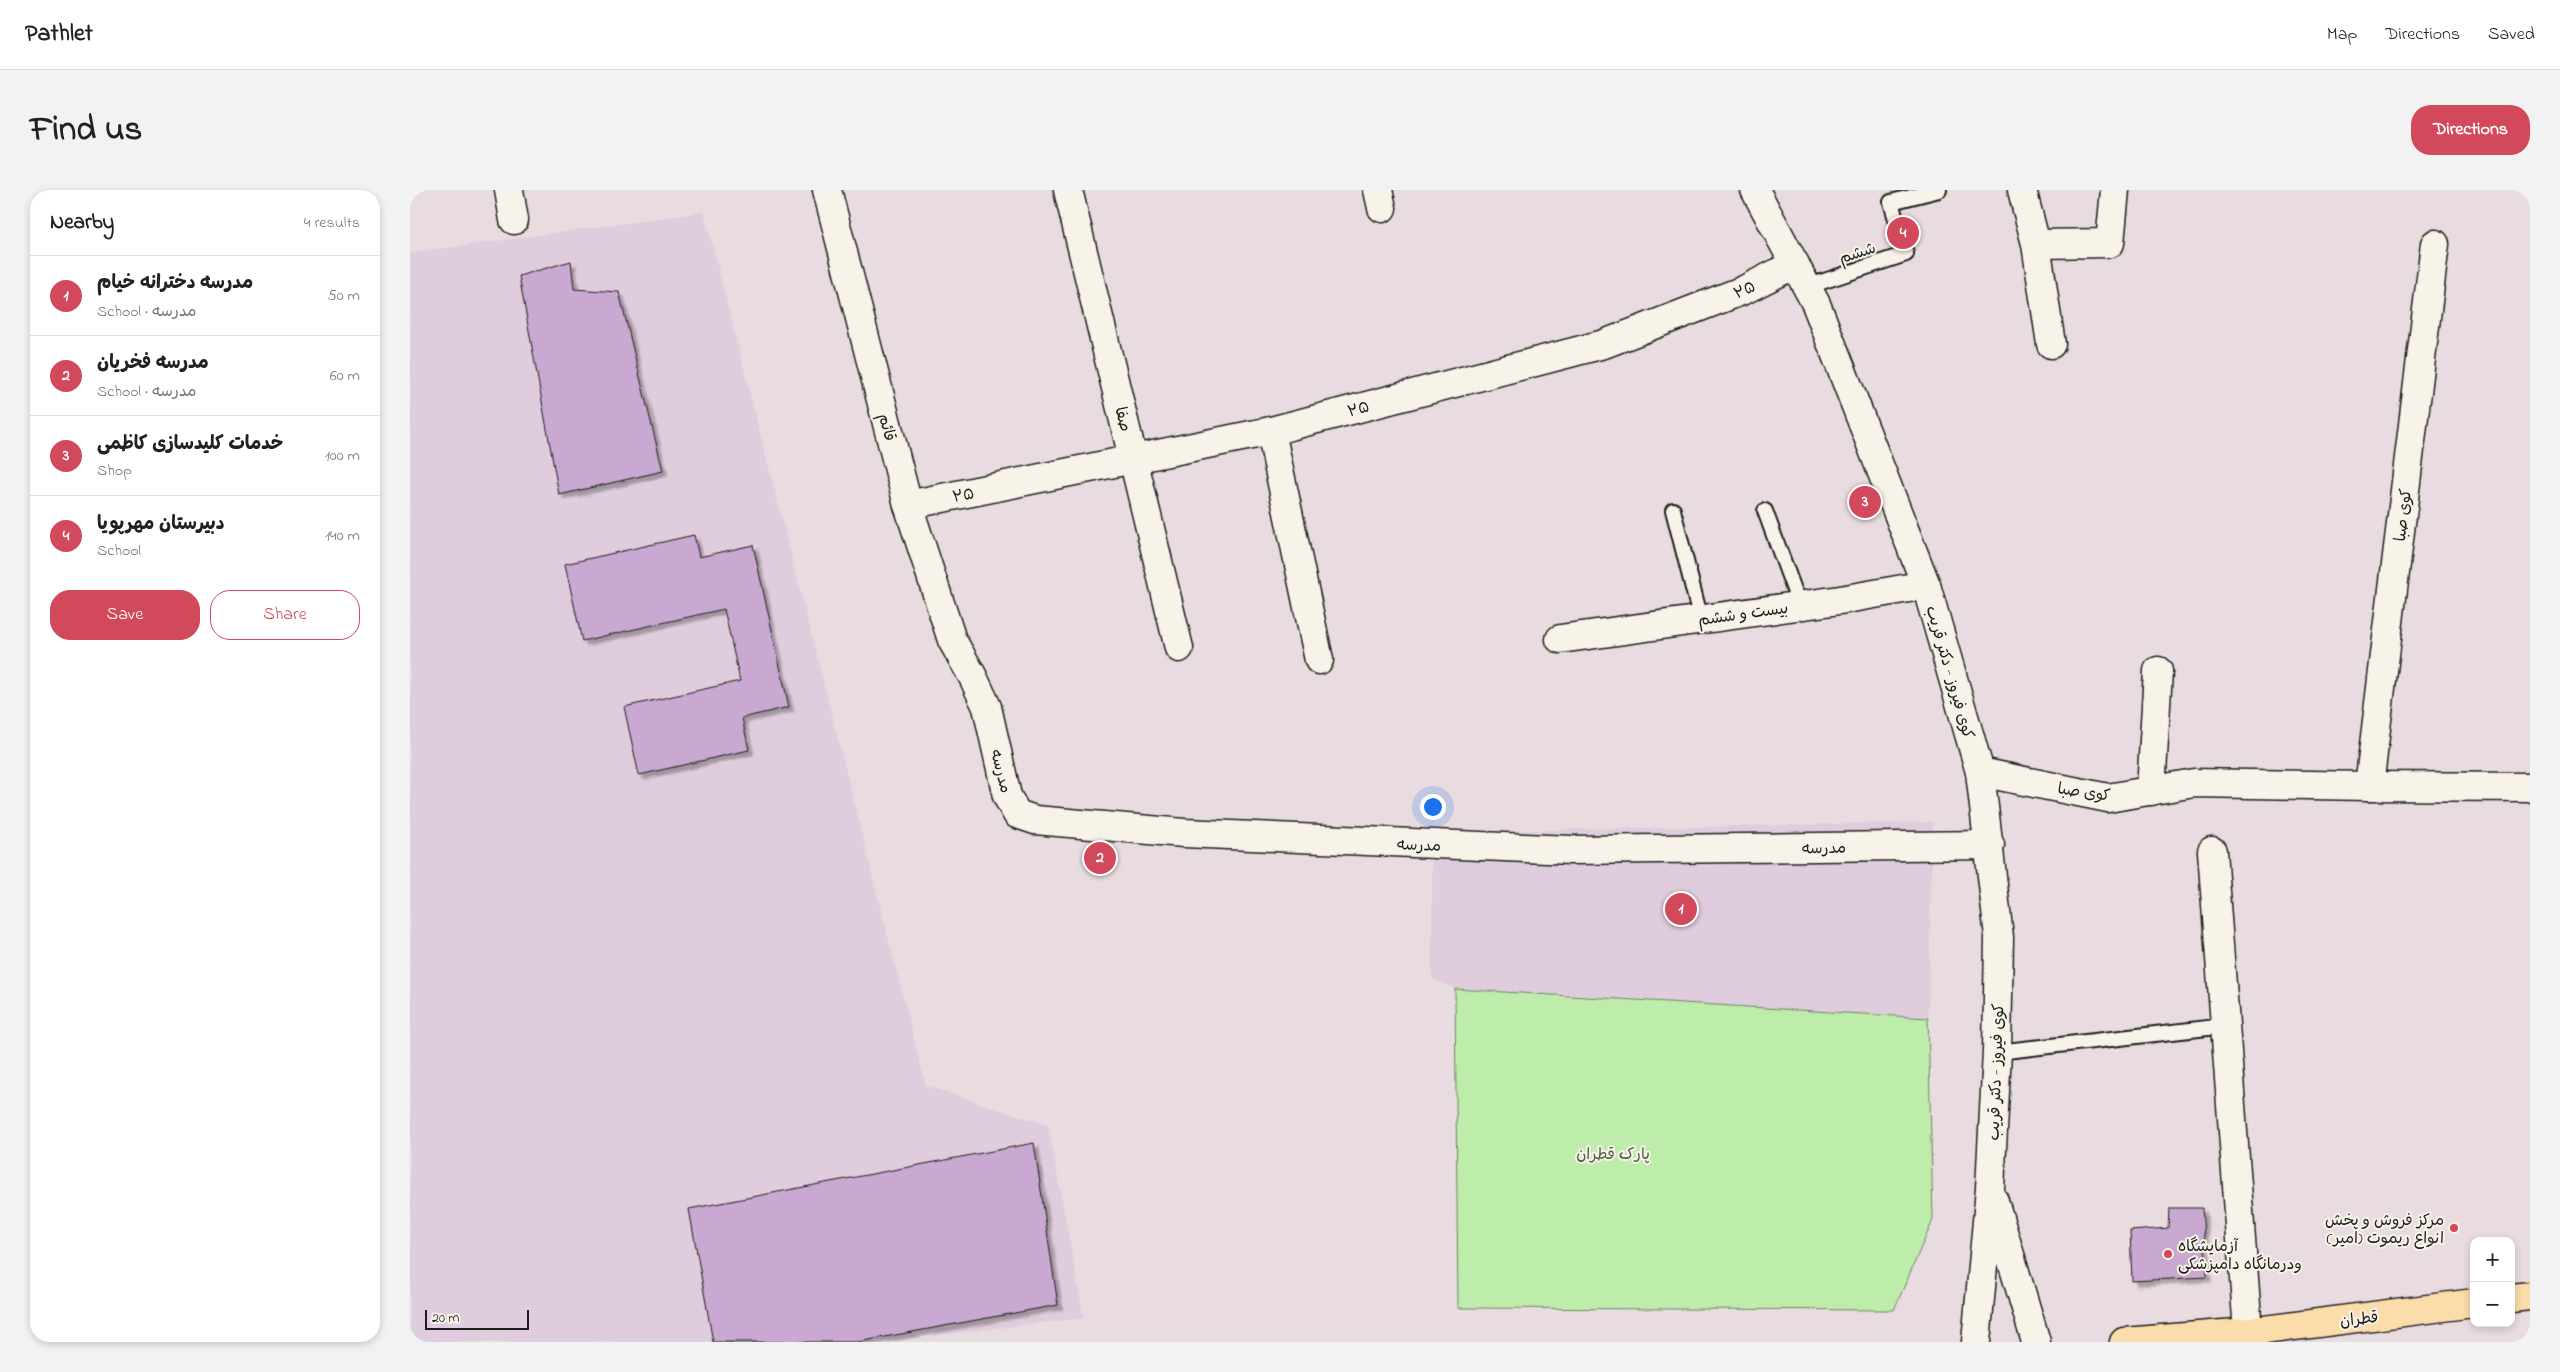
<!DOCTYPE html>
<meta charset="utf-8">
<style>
body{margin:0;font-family:"Indie Flower","Playpen Sans Arabic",sans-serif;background:#f2f2f2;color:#222}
.controls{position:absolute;right:15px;bottom:15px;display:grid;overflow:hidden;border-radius:10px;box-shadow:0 2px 8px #0003}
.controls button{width:45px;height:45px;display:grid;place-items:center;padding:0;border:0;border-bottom:1px solid #e0e0e0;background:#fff;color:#222;font:25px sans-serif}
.scale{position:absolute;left:15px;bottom:12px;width:104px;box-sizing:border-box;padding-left:5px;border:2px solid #1c1c1c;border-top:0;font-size:14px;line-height:18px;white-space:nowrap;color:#1c1c1c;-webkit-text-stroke:4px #f7f3e8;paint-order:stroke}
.you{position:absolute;left:1022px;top:616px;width:18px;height:18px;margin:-12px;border:4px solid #fff;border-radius:50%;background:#1a73e8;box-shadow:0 0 0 8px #1a73e833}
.badge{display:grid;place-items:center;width:32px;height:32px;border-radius:50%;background:#d1495b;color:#fff;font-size:16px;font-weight:700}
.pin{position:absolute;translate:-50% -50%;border:2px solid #fff;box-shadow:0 1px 5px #0006}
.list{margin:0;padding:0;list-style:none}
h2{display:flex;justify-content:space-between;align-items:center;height:65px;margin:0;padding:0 20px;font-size:21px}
h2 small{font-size:16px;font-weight:400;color:#767676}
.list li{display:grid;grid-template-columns:32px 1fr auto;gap:15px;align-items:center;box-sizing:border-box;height:80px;padding:0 20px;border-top:1px solid #e0e0e0}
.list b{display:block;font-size:19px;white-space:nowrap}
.list p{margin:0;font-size:16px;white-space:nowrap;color:#767676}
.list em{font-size:16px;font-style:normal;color:#767676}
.actions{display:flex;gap:10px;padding:15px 20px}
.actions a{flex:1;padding:11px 0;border:1px solid #d1495b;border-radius:20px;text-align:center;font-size:18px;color:#d1495b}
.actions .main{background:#d1495b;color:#fff}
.map{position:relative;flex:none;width:2120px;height:1152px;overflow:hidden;border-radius:20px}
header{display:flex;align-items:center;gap:30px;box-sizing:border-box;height:70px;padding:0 25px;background:#fff;border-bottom:1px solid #e0e0e0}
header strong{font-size:24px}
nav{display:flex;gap:28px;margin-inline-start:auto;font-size:18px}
.intro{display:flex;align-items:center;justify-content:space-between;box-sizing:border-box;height:120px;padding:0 30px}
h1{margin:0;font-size:35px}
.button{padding:12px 22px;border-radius:20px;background:#d1495b;color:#fff;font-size:18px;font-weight:700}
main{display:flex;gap:30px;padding:0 30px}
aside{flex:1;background:#fff;border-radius:20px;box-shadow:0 2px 8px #0003}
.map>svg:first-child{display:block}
.built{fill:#dfccdc}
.green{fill:#bdecab;stroke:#6c8464}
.building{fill:#c9a8d2;stroke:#1c1c1c;filter:url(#shadow)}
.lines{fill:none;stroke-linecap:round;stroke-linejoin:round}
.service-casing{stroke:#1c1c1c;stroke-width:18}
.minor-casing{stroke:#1c1c1c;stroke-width:31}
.secondary-casing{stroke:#1c1c1c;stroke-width:31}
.primary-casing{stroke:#1c1c1c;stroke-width:31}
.service{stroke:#f7f3e8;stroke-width:14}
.minor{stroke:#f7f3e8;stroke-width:28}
.secondary{stroke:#f7f3e8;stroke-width:28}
.primary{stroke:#faddab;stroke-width:28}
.poi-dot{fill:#d1495b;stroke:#f7f3e8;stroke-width:2}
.labels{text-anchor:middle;stroke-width:4;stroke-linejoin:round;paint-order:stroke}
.street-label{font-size:16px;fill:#1c1c1c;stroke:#f7f3e8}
.park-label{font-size:16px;fill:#4c5a47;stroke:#f7f3e8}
.poi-label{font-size:16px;fill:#1c1c1c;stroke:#f7f3e8;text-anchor:end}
</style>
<header>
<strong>Pathlet</strong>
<nav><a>Map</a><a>Directions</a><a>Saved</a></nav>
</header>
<div class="intro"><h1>Find us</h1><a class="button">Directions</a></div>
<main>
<aside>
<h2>Nearby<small>4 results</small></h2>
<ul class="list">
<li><span class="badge">1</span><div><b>مدرسه دخترانه خیام</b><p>School · مدرسه</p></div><em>50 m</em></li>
<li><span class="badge">2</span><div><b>مدرسه فخریان</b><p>School · مدرسه</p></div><em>60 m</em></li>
<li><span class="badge">3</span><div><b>خدمات کلیدسازی کاظمی</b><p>Shop</p></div><em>100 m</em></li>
<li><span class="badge">4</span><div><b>دبیرستان مهرپویا</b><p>School</p></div><em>140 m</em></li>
</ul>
<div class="actions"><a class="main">Save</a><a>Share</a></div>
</aside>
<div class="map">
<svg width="2120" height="1152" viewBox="0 0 2120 1152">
<defs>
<filter id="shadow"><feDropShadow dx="4.5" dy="4.5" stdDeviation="1" flood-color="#0004"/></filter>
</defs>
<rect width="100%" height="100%" fill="#e9dce1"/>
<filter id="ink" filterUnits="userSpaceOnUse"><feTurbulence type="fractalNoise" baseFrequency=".02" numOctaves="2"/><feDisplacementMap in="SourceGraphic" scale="10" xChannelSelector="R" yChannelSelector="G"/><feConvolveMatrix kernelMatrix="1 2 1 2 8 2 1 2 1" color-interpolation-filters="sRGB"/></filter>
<g filter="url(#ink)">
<g class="built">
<path d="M294,22L516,896L638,935L674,1128L467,1152H0V63Z"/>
<path d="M1523,632L1518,828L1045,799L1022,789V649L1032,642Z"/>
</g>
<path class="green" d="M1045,799L1518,828L1523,1030L1484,1120L1048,1118Z"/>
<g class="building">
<path d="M161,71L164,99L209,102L253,281L149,305L109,86Z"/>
<path d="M284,345L289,367L343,355L379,517L332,528L339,560L229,585L214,517L330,491L314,419L172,451L155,374Z"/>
<path d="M624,953L648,1115L448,1152H303L279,1019Z"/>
<path d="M1759,1018H1792L1797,1087L1722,1091L1720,1041L1758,1038Z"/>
</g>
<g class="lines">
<defs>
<g id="service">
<path d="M1396,97L1496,64L1481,12L1529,0"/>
<path d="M1263,320L1291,430"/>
<path d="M1355,321L1390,416"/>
<path d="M1587,862L1815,836"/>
</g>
<g id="minor">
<path d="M99,0L104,30"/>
<path d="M417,0L498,315L542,450L563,487L577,517L597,606L607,624L625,630L774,643L1161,660L1580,655"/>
<path d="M658,0L769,458"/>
<path d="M968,0L972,18"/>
<path d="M1612,0L1626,54L1641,154"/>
<path d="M1626,54L1700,53L1705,0"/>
<path d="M861,241L909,470"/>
<path d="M498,315L861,241L1194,154L1334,100L1385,74"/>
<path d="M1150,449L1430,410L1516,395"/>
<path d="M1570,582L1698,608L1784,593L1959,596L2025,54"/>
<path d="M1959,596L2120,597"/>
<path d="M1741,601L1748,481"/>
<path d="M1802,661L1838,1142"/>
</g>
<g id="secondary">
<path d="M1345,0L1406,114L1516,395L1570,582L1589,747L1587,862L1580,998L1566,1152"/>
<path d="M1584,1011L1626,1152"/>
</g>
<g id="primary">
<path d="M2101,1108L2120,1106"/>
<path d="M1714,1152L1838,1142L2064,1113"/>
</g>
</defs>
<use href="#service" class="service-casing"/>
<use href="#minor" class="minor-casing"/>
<use href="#secondary" class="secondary-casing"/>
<use href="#primary" class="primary-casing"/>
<use href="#service" class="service"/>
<use href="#minor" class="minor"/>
<use href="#secondary" class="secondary"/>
<use href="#primary" class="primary"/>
</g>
</g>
<g class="poi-dot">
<circle cx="2044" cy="1038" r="5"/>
<circle cx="1758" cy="1064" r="5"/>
</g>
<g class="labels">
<g class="street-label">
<text transform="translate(1447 62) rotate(-18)" y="6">ششم</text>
<text transform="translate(1334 99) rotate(-24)" y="6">۲۵</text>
<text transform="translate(948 218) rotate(-15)" y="6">۲۵</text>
<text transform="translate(714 229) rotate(76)" y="6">صفا</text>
<text transform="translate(478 237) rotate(76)" y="6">قائم</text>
<text transform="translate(553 304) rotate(-11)" y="6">۲۵</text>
<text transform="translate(1992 325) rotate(-83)" y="6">کوی صبا</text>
<text transform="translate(1333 423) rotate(-8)" y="6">بیست و ششم</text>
<text transform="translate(1541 482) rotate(74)" y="6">کوی فیروز - دکتر قریب</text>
<text transform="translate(592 581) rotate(76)" y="6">مدرسه</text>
<text transform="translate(1674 601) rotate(8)" y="6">کوی صبا</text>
<text transform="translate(1009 654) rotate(2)" y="6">مدرسه</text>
<text transform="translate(1414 657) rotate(-1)" y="6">مدرسه</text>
<text transform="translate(1585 882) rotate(-88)" y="6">کوی فیروز - دکتر قریب</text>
<text transform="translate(1949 1128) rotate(-7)" y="6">قطران</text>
</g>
<g class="park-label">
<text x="1203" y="969">پارک قطران</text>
</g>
<g class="poi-label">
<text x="2034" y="1035">مرکز فروش و پخش<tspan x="2034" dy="18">انواع ریموت (امیر)</tspan></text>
<text x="1768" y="1061" text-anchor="start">آزمایشگاه<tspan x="1768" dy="18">ودرمانگاه دامپزشکی</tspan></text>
</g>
</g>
</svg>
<div class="controls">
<button>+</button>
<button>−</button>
</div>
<div class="scale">20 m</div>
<div class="you"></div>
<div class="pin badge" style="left:1271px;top:719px">1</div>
<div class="pin badge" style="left:690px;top:668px">2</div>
<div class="pin badge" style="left:1455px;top:312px">3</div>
<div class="pin badge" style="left:1493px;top:43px">4</div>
</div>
</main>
